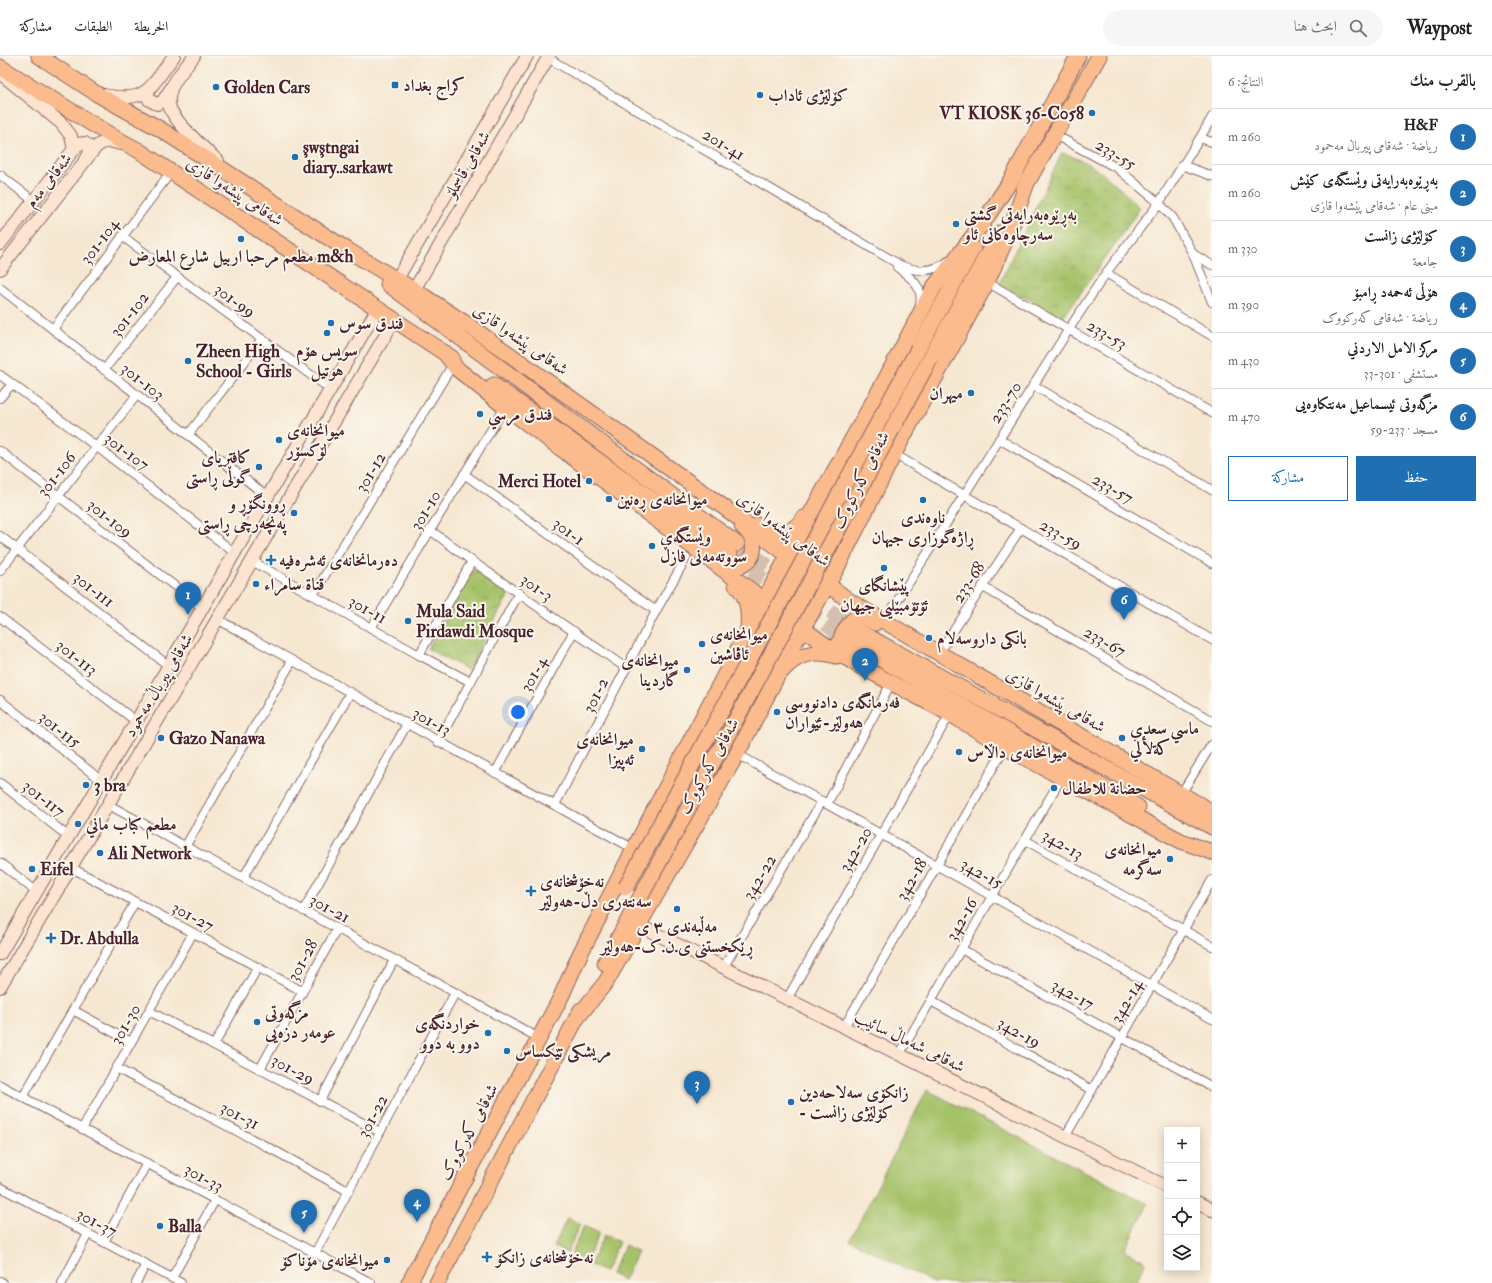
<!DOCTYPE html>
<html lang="ar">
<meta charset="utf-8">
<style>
body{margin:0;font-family:"IM FELL Double Pica",Amiri,serif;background:#f6f6f6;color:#202124;direction:rtl}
.controls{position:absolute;right:12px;bottom:12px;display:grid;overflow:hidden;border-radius:0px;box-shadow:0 2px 10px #0003}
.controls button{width:36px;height:36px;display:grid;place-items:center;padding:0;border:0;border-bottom:1px solid #e0e0e0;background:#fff;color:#202124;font:20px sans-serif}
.you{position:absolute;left:518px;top:656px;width:14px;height:14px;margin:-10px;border:3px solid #fff;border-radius:50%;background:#1a73e8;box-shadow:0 0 0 6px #1a73e833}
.badge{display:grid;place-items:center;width:26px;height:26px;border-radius:50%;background:#1f6fb2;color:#fff;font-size:13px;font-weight:700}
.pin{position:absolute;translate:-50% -33px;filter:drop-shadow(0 1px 2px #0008)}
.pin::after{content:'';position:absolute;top:21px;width:14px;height:12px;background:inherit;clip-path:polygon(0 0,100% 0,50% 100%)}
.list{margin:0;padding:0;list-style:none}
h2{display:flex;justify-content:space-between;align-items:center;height:52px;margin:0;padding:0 16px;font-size:17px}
h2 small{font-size:13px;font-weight:400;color:#757577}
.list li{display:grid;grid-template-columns:26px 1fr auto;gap:12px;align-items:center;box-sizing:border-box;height:56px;padding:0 16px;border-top:1px solid #e0e0e0}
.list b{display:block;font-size:15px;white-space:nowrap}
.list p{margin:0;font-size:13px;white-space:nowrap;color:#757577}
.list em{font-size:13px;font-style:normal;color:#757577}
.actions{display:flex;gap:8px;padding:12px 16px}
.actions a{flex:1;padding:9px 0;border:1px solid #1f6fb2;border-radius:0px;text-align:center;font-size:14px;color:#1f6fb2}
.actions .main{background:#1f6fb2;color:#fff}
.icon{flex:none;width:22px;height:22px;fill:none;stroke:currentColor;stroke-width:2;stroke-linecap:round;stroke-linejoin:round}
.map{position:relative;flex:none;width:1212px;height:1227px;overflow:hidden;direction:ltr}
header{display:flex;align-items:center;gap:24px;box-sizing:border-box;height:56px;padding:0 20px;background:#fff;border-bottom:1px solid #e0e0e0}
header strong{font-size:19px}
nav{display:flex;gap:22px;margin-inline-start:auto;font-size:14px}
.search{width:280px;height:36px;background:#f6f6f6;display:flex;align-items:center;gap:10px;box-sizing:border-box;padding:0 14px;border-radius:22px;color:#757577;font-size:15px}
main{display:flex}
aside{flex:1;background:#fff}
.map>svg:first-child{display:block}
.grass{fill:#a6c269;stroke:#78704a}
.park{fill:url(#park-crowns);stroke:#78704a}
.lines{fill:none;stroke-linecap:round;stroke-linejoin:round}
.highway-tunnel{stroke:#d4bfb0;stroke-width:15;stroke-dasharray:15 8;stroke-linecap:butt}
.street-casing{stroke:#866565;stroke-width:10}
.secondary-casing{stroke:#866565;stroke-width:14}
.highway-casing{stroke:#866565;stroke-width:17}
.street{stroke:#fff;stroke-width:8}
.secondary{stroke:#fde4d1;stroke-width:12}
.highway{stroke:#fbbb8c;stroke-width:15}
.highway-bridge-casing{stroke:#866565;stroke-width:17;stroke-linecap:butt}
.highway-bridge{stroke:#fbbb8c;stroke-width:15}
.poi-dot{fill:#1f6fb2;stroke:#fbf7ec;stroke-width:1.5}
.labels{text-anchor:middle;stroke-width:4;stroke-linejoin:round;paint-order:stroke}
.poi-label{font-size:17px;font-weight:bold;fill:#4a1f2b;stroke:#fbf7ec;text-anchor:start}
.street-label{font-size:17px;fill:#4a1f2b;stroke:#fbf7ec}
</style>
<header>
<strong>Waypost</strong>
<div class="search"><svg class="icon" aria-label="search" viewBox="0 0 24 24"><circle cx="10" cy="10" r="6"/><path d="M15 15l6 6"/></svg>ابحث هنا</div>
<nav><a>الخريطة</a><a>الطبقات</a><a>مشاركة</a></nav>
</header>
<main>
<aside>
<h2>بالقرب منك<small>النتائج: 6</small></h2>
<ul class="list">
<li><span class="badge">1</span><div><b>H&amp;F</b><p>رياضة · شەقامی پیرباڵ مەحمود</p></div><em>260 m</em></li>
<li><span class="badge">2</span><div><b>بەڕێوەبەرایەتی وێستگەی کێش</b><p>مبنى عام · شەقامی پێشەوا قازی</p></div><em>260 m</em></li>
<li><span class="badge">3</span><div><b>کۆلێژی زانست</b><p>جامعة</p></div><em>330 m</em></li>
<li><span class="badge">4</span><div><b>هۆڵی ئەحمەد ڕامبۆ</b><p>رياضة · شەقامی کەرکووک</p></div><em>390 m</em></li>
<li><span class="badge">5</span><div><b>مركز الامل الاردني</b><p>مستشفى · 301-33</p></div><em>430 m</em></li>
<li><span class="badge">6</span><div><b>مزگەوتی ئیسماعیل مەنتکاوەیی</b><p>مسجد · 233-59</p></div><em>470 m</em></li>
</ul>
<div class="actions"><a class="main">حفظ</a><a>مشاركة</a></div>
</aside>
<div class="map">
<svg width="1212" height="1227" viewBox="0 0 1212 1227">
<defs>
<pattern id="park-crowns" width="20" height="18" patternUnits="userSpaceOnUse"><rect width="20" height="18" fill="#a6c269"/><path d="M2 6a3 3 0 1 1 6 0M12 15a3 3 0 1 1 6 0" fill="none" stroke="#90a65b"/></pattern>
</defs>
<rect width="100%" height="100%" fill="#fbf7ec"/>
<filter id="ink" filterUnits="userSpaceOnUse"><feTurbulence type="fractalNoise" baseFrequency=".025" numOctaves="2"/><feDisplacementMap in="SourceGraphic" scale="8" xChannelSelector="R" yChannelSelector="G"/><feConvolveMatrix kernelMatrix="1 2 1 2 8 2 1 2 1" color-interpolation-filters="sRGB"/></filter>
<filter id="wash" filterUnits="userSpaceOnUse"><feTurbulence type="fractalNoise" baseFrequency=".012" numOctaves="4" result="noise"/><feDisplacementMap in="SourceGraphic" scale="16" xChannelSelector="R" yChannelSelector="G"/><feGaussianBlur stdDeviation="0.9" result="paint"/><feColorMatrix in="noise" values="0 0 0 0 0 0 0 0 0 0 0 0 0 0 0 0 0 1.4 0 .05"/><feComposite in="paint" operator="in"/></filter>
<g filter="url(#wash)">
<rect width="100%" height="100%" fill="#f6e7d1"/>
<g class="grass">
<path d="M927,1034L1148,1148L1124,1194L1146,1206L1135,1227H934L850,1184Z"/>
<path d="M567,1162L580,1168L567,1197L554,1191Z"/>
<path d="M584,1170L599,1177L586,1205L571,1198Z"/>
<path d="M604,1179L619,1186L605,1216L590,1209Z"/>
<path d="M625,1189L638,1196L624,1224L611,1218Z"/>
</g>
<g class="park">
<path d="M1062,97C1095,106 1116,129 1140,152L1063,262L999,228Z"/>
<path d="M474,512L509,538L468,614L428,593Z"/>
</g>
</g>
<g filter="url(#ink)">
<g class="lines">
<g class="highway-tunnel">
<path d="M737,488L858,575"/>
<path d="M732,501L851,586"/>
</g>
<defs>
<g id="street">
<path d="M548,2L900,209C918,217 935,216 950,204"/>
<path d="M1055,79L1117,112L1159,147L1173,162L1193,198L1212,246"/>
<path d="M1200,82L1212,86"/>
<path d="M1182,109L1212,120"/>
<path d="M0,119L34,145"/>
<path d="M122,180L330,333"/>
<path d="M1193,198L1212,209"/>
<path d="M897,211C910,221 924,230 920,249"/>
<path d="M1106,217L1212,280"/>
<path d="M987,226L1212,357"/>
<path d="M0,232L268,441"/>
<path d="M53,273L171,116"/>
<path d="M104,314L177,221"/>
<path d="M0,319L97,391L235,497"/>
<path d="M1033,329L1212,434"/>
<path d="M0,342L12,328"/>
<path d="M188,379L262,283"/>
<path d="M999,383L1212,507"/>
<path d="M0,395L203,552"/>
<path d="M894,398L1212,584"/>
<path d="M464,418L656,555"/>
<path d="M430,474L472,505L626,612"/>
<path d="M0,480L169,610"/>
<path d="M252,505L419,599L471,626"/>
<path d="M0,515L136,340"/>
<path d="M983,531L1212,665"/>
<path d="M313,539L453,308"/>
<path d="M0,561L137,666"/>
<path d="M217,563L634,793"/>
<path d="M884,566L1069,273L1106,217L1159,147L1200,82L1212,61"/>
<path d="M371,572L505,351"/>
<path d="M939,597L1021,472"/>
<path d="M419,599L472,505"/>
<path d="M0,644L102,725"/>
<path d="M438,686L519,537"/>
<path d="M737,698L1212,963"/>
<path d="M495,717L574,575"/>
<path d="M0,727L69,781"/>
<path d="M1181,738L1212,688"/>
<path d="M107,748L539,982"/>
<path d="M827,748L891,627"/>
<path d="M555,749L656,555L686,502"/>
<path d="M1025,784L1212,890"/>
<path d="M185,791L292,605"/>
<path d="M0,807L37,836"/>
<path d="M70,811L302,935"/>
<path d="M243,822L350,637"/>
<path d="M303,855L407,668"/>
<path d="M961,893L1212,1031"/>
<path d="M723,912L822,745"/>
<path d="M787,943L950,658"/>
<path d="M931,945L1092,1034"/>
<path d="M73,954L131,986"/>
<path d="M149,955L380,1076"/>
<path d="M844,971L1005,691"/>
<path d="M214,989L258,911"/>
<path d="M899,999L1062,721"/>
<path d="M116,1012L277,1096L348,1135"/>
<path d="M260,1013L337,873"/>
<path d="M0,1029L371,1227"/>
<path d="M23,1041L135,846"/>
<path d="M320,1045L394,904"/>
<path d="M82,1073L193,877"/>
<path d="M1065,1081L1212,824"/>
<path d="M0,1131L181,1227"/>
<path d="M104,1186L147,1107"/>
<path d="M315,1197L455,937"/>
<path d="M172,1222L215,1144"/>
<path d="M0,1225L3,1227"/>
<path d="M62,1227L88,1178"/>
<path d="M136,1227L146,1208"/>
</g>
<g id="secondary">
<path d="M194,0C187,10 175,22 171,33C169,39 168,46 170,52C176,68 205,93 218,105"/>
<path d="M0,17L61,67L71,80L74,94"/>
<path d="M149,34L147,39L149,44L157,48L162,46L170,34"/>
<path d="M104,39C148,48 150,31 174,0"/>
<path d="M0,188L78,88L85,87C92,91 90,97 87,102"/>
<path d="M0,213L96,91C104,84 112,85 121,88"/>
<path d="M397,223L527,0"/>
<path d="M414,234L549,0"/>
<path d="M638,869L1167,1131"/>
<path d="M0,898L378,252"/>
<path d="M0,931L395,263"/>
<path d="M1197,1146L1212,1154"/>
</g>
<g id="highway">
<path d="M39,0L97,38L160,73L349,195L414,234L471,271L725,452L851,546L1212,756"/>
<path d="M0,11L115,82L138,94L452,302"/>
<path d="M1010,126L1078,0"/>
<path d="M1024,132L1099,0"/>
<path d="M388,228L737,488"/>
<path d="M918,293L973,192"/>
<path d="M445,297L456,312L505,351L772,550"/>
<path d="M931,301L999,177"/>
<path d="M494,329L730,500"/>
<path d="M758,469C779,480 788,482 804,462"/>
<path d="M719,507C736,519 760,504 752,483C750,478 746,474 742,470"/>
<path d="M736,529C749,542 749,556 748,573"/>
<path d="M795,567L824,588L856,608L950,658L1005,691L1181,785L1212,796"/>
<path d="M858,575L1212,771"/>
<path d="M851,586L1138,751"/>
<path d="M850,601C845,598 840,595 840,589C839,582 850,563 858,561C864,560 870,565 875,567"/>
<path d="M782,615C796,598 816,593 836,600"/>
<path d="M605,907L641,840"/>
<path d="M577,962L606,926L737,698L792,591L838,510L894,398L987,226L1011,172L1028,124"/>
<path d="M409,1227L560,943L580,898L634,793L747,576L816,448L883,328L934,231L983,167L1015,118"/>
<path d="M437,1227L581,954"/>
</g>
</defs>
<use href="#street" class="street-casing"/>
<use href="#secondary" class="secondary-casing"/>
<use href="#highway" class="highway-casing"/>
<use href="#street" class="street"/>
<use href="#secondary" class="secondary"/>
<use href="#highway" class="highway"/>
<defs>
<g id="highway-bridge">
<path d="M626,831L918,293"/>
<path d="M641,840L931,301"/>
</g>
</defs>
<use href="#highway-bridge" class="highway-bridge-casing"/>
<use href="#highway-bridge" class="highway-bridge"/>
</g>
</g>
<g class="poi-dot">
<rect x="391" y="25" width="8" height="8" rx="2"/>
<circle cx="216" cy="31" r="4"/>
<circle cx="760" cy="39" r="4"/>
<circle cx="1092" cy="57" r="4"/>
<circle cx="295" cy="101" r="4"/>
<circle cx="956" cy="168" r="4"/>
<circle cx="241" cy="183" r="4"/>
<circle cx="331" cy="267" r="4"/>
<circle cx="327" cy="277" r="4"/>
<circle cx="188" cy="305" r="4"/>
<circle cx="971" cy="337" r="4"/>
<circle cx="480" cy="358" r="4"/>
<circle cx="279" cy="384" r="4"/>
<circle cx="259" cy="411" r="4"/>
<circle cx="589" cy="425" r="4"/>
<circle cx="609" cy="443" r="4"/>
<circle cx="923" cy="444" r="4"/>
<circle cx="294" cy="457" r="4"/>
<circle cx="652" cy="490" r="4"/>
<path d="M269 498h4v4h4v4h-4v4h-4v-4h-4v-4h4z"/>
<circle cx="884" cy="512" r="4"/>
<circle cx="256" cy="528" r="4"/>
<circle cx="408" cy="565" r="4"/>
<circle cx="929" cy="582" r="4"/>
<circle cx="702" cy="588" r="4"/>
<circle cx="687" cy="614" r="4"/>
<circle cx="777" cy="656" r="4"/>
<circle cx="161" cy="682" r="4"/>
<circle cx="1122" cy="682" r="4"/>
<circle cx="642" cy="693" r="4"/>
<circle cx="959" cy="696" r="4"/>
<circle cx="86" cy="729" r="4"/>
<circle cx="1054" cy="732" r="4"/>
<circle cx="78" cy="768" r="4"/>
<circle cx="100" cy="797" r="4"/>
<circle cx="1170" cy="803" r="4"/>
<circle cx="32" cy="813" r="4"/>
<path d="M529 829h4v4h4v4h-4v4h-4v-4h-4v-4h4z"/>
<circle cx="677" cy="853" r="4"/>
<path d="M49 876h4v4h4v4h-4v4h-4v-4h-4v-4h4z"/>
<circle cx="257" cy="966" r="4"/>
<circle cx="488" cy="977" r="4"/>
<circle cx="507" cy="995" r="4"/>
<circle cx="791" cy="1046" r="4"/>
<circle cx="160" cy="1170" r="4"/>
<path d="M485 1195h4v4h4v4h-4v4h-4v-4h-4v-4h4z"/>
<circle cx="387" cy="1204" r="4"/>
</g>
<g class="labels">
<g class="poi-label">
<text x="403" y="35">كراج بغداد</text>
<text x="224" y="37">Golden Cars</text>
<text x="768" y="45">کۆلێژی ئاداب</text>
<text x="1084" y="63" text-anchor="end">VT KIOSK 36-C058</text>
<text x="303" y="97">şwştngai<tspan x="303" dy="20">diary..sarkawt</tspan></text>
<text x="964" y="164">بەڕێوەبەرایەتی گشتی<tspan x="964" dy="20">سەرچاوەکانی ئاو</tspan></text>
<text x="241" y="206" text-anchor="middle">مطعم مرحبا اربيل شارع المعارض m&amp;h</text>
<text x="339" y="273">فندق سوس</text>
<text x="327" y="300" text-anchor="middle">سویس ھۆم<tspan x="327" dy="20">هوتيل</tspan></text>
<text x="196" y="301">Zheen High<tspan x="196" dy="20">School - Girls</tspan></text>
<text x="963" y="343" text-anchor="end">میهران</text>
<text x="488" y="364">فندق مرسي</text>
<text x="287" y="380">میوانخانەی<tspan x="287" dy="20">لۆکسۆر</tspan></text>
<text x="251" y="407" text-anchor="end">کافتریای<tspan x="251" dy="20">گوڵی ڕاستی</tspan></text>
<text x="581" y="431" text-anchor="end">Merci Hotel</text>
<text x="617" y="449">میوانخانەی ڕەنین</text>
<text x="286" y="453" text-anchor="end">ڕوونگۆڕ و<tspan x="286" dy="20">پەنچەرچی ڕاستی</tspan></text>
<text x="923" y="467" text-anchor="middle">ناوەندی<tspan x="923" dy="20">ڕاژەگوزاری جیهان</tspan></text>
<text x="660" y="486">وێستگەی<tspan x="660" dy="20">سووتەمەنی فازڵ</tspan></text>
<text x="279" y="510">دەرمانخانەی ئەشرەفیە</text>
<text x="264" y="534">قناة سامراء</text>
<text x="884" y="535" text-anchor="middle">پێشانگای<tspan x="884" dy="20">ئۆتۆمبێلیی جیھان</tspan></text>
<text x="416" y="561">Mula Said<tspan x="416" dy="20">Pirdawdi Mosque</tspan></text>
<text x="710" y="584">میوانخانەی<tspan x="710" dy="20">ئاڤاشین</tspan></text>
<text x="937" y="588">بانکی داروسەلام</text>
<text x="679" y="610" text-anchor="end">میوانخانەی<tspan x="679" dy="20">گاردینا</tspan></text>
<text x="785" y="652">فه‌رمانگه‌ی دادنووسی<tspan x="785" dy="20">هه‌ولێر-ئێواران</tspan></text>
<text x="1130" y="678">ماسي سعدي<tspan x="1130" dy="20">كةلألي</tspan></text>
<text x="169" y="688">Gazo Nanawa</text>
<text x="634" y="689" text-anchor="end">میوانخانەی<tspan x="634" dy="20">ئەپیزا</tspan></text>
<text x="967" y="702">میوانخانەی داڵاس</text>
<text x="94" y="735">3 bra</text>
<text x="1062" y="738">حضانة للاطفال</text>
<text x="86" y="774">مطعم كباب ماني</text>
<text x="1162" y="799" text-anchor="end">میوانخانەی<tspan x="1162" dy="20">سەگرمە</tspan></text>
<text x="108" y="803">Ali Network</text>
<text x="40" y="819">Eifel</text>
<text x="540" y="831">نەخۆشخانەی<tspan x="540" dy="20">سەنتەری دڵ-هەولێر</tspan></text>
<text x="677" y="876" text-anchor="middle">مەڵبەندی ٣ ی<tspan x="677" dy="20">ڕێکخستنی ی.ن.ک-هەولێر</tspan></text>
<text x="60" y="888">Dr. Abdulla</text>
<text x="265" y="962">مزگەوتی<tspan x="265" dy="20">عومەر دزەیی</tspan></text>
<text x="480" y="973" text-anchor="end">خواردنگەی<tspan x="480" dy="20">دوو بە دوو</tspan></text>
<text x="515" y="1001">مریشکی تێکساس</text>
<text x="799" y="1042">زانکۆی سەلاحەدین<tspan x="799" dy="20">- کۆلێژی زانست</tspan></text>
<text x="168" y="1176">Balla</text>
<text x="496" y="1207">نەخۆشخانەی زانکۆ</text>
<text x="379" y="1210" text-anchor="end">میوانخانەی مۆناکۆ</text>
</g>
<g class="street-label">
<text transform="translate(724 88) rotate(31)" y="6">201-41</text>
<text transform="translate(1116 98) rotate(32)" y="6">233-55</text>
<text transform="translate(467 108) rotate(-60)" y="6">شەقامی قاسملۆ</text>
<text transform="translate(48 124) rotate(-52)" y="6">شەقامی مەم</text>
<text transform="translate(235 135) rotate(33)" y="6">شەقامی پێشەوا قازی</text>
<text transform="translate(99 185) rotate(-53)" y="6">301-104</text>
<text transform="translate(235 244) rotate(36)" y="6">301-99</text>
<text transform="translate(129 258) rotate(-52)" y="6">301-102</text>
<text transform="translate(1107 278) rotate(30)" y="6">233-53</text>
<text transform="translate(521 283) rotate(35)" y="6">شەقامی پێشەوا قازی</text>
<text transform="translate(143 325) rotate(38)" y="6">301-103</text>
<text transform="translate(1005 346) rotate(-58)" y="6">233-70</text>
<text transform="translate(127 395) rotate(37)" y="6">301-107</text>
<text transform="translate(370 416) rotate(-59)" y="6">301-12</text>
<text transform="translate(56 418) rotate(-52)" y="6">301-106</text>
<text transform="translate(860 424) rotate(-63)" y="6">شەقامی کەرکووک</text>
<text transform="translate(1113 432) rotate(30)" y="6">233-57</text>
<text transform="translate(425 454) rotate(-59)" y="6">301-10</text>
<text transform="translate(110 462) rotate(38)" y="6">301-109</text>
<text transform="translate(784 473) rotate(37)" y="6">شەقامی پێشەوا قازی</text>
<text transform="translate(569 475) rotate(36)" y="6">301-1</text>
<text transform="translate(1061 478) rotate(30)" y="6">233-59</text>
<text transform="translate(968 526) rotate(-57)" y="6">233-68</text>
<text transform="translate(537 531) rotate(35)" y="6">301-3</text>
<text transform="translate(94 533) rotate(38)" y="6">301-111</text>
<text transform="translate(368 553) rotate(29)" y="6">301-11</text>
<text transform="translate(1105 585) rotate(30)" y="6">233-67</text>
<text transform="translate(77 601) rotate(38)" y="6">301-113</text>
<text transform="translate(533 618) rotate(-61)" y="6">301-4</text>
<text transform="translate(158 629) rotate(-59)" y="6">شەقامی پیرباڵ مەحمود</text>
<text transform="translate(595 639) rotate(-63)" y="6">301-2</text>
<text transform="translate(1056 644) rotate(30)" y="6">شەقامی پێشەوا قازی</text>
<text transform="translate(432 665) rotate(29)" y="6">301-13</text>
<text transform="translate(60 673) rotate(38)" y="6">301-115</text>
<text transform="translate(708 710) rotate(-61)" y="6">شەقامی کەرکووک</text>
<text transform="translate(44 742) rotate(38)" y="6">301-117</text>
<text transform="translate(1063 788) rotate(30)" y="6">342-13</text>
<text transform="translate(855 793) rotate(-60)" y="6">342-20</text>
<text transform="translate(982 817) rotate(29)" y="6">342-15</text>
<text transform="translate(759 821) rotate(-59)" y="6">342-22</text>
<text transform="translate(911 823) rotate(-60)" y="6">342-18</text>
<text transform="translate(330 852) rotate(28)" y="6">301-21</text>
<text transform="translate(193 860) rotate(28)" y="6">301-27</text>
<text transform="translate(961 863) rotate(-60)" y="6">342-16</text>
<text transform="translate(302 904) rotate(-61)" y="6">301-28</text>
<text transform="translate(1073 938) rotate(29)" y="6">342-17</text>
<text transform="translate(1126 945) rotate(-60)" y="6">342-14</text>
<text transform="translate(125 968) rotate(-60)" y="6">301-30</text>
<text transform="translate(1019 976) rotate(29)" y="6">342-19</text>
<text transform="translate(910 985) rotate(26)" y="6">شەقامی شەماڵ سائیب</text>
<text transform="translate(293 1013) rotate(28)" y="6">301-29</text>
<text transform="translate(240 1059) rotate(28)" y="6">301-31</text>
<text transform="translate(372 1060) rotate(-62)" y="6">301-22</text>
<text transform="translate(468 1076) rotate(-62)" y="6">شەقامی کەرکووک</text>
<text transform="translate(204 1121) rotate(28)" y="6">301-33</text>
<text transform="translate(97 1166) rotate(28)" y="6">301-37</text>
</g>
</g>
</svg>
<div class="controls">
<button>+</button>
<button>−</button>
<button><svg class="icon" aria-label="locate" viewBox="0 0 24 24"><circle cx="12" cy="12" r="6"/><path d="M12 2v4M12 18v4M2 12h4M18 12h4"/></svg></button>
<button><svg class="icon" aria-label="layers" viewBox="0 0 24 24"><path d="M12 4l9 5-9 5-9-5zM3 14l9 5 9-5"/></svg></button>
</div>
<div class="you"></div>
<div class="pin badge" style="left:188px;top:559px">1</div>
<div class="pin badge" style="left:865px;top:625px">2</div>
<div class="pin badge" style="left:697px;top:1048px">3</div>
<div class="pin badge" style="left:417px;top:1166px">4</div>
<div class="pin badge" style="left:304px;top:1177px">5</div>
<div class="pin badge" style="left:1124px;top:564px">6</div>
</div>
</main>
